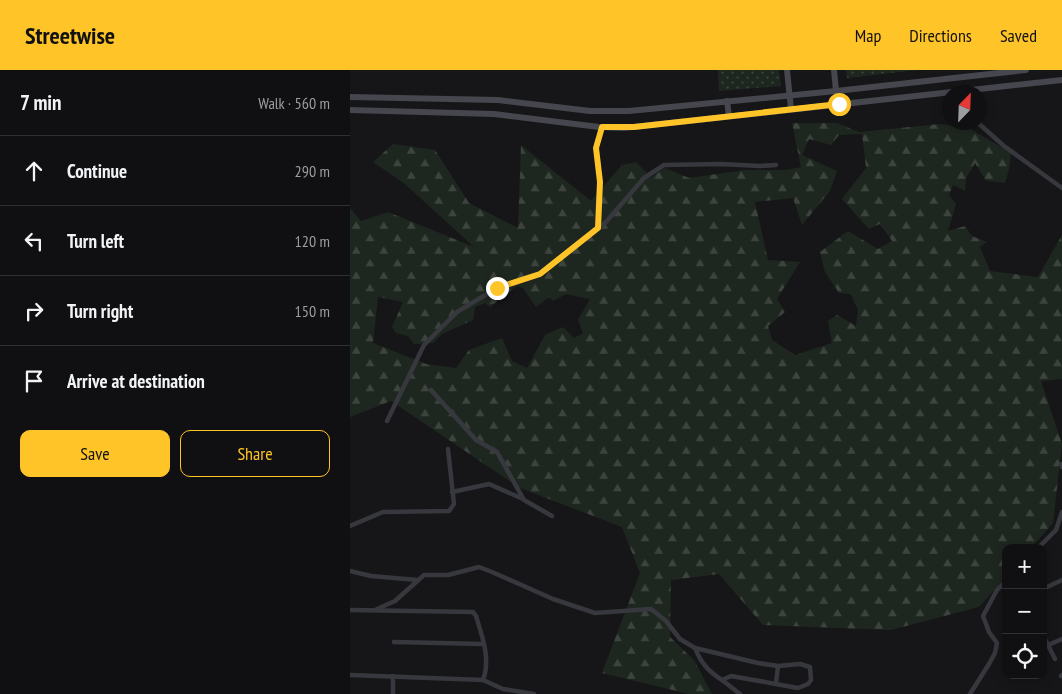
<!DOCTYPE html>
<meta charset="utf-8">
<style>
body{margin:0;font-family:"PT Sans Narrow",sans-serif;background:#19191b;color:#f1f3f6}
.controls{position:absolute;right:15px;bottom:15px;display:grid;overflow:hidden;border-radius:10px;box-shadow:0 2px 12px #0003}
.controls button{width:45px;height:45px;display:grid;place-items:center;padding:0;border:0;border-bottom:1px solid #303032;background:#101012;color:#f1f3f6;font:25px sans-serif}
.compass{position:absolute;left:592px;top:15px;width:45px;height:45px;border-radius:50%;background:#101012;box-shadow:0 2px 12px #0003;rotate:23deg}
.stop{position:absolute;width:15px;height:15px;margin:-11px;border:4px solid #ffc428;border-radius:50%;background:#fff}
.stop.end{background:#ffc428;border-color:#fff;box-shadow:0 1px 5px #0008}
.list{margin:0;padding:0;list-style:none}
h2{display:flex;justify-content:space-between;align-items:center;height:65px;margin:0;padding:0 20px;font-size:21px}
h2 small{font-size:16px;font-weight:400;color:#9c9d9f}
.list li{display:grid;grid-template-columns:32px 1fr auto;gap:15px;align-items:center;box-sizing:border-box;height:70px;padding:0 20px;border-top:1px solid #303032}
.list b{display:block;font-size:19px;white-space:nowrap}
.list em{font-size:16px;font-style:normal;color:#9c9d9f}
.actions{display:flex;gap:10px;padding:15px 20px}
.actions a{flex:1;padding:11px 0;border:1px solid #ffc428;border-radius:10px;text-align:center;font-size:18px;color:#ffc428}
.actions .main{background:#ffc428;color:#111}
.icon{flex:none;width:28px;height:28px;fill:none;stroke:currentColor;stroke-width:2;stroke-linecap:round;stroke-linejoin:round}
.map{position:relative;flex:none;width:712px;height:624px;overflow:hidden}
header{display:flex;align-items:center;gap:30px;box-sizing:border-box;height:70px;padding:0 25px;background:#ffc428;color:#111}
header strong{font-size:24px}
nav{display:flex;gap:28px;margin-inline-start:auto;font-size:18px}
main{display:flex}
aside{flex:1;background:#101012}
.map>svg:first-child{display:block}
.grass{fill:url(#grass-dots)}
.forest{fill:url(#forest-firs);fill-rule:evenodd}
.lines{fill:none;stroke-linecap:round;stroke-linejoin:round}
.minor{stroke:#37383e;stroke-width:4.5}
.tertiary{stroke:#37383e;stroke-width:5.5}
.secondary{stroke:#45464e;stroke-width:6}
.route{stroke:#ffc428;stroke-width:6}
</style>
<header>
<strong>Streetwise</strong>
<nav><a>Map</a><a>Directions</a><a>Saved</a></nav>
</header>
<main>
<aside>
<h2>7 min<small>Walk · 560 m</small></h2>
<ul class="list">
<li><svg class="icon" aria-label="ahead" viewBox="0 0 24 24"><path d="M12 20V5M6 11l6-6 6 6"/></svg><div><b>Continue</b></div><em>290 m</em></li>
<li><svg class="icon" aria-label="left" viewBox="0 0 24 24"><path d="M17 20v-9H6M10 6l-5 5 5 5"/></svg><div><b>Turn left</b></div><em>120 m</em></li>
<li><svg class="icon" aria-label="right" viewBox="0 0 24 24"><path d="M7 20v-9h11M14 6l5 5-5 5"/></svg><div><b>Turn right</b></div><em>150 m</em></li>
<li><svg class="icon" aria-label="arrive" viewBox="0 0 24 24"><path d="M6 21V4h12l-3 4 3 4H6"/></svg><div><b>Arrive at destination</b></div></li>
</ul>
<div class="actions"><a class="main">Save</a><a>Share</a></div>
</aside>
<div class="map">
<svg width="712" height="624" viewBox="0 0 712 624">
<defs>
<pattern id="grass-dots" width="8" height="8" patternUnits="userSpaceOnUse" patternTransform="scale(1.25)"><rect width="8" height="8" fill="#1e271f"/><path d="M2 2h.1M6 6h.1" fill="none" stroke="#3c443d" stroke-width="1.8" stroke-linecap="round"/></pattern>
<pattern id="forest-firs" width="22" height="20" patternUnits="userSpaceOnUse" patternTransform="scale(1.25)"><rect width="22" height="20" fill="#1e271f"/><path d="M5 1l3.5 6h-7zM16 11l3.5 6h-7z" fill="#3c443d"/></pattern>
</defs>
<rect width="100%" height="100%" fill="#161618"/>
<g class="grass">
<path d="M368,0H429L431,16L369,21Z"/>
<path d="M496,0H567L497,8Z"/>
</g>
<path class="forest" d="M442,53H487L509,62L590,54L619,58L661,83L659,99L655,113L636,111L625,93L616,108L615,121L603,115L599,125L606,134L598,161L615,156L622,166L637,172L630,177L640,201L688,207L712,165V309L691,311L712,374L703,453L681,478H656V507L629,537L541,560L413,555L369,504L321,510L320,567L344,590L362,624H339L252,603L290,503L272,457L170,418L41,331L0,347V138L11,151L38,142L124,177L55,114L23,92L43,74L85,80L119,133L168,158L171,75L241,131L272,95L286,92L301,107L315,98L339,108L395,100H436L451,97ZM512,64L516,98L492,129L519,159L530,154L542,171L528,179L498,161L470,182L475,202L489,223L501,224L508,240L506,256L487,245L478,251L482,273L445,285L422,270L418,256L435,242L427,229L450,192L418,190L405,132L443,128L452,155L480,121L487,101L452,85L459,69L481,75L489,65ZM167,216L173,218L186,237L199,227L203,231L216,224L240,229L228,250L233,263L224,268L213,257L195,265L177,298L162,291L152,268L119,280L106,298L76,294L23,273L28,227L53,232L42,257L46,263L58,266L64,274L83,273L92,264L123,250L125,237L135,233L140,237Z"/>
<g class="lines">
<g class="minor">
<path d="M627,52L654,76L712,118"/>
<path d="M248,158L250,111L246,78L252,57"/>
<path d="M81,320L126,370L147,382L174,430L202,446"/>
<path d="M37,351L74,275L107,242L147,218L189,204L256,152L294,108L314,95L371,94L410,96L426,95"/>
<path d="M712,394V397"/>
<path d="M102,422L139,414L173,429"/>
<path d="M0,456L33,442L99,441L104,434L98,379"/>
<path d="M688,478L706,460L712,442"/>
<path d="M0,501L21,506L67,510"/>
<path d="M693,519L712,510"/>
<path d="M27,539L45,531L74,505H98L129,497L142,502L203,529L245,543L301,539L316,551L330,569L345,578L408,593L428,596L450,594L460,597L461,610L458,614L448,618L381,606L372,610L390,624"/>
<path d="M0,540L123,542L126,546C132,566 141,589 133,610L0,605"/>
<path d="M693,565L705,589"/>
<path d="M44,572L134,574"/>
<path d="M698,575L712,569"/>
<path d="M345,578C351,593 358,601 372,610"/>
<path d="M43,606V624"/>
<path d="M711,606L712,605"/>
<path d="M133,610L153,619L184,624"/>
<path d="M426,613L428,596"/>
<path d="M620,624L639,594L645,583L647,573L639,562L633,546L647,520L656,511"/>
</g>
<path class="tertiary" d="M486,21L489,34"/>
<g class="secondary">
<path d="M437,0L441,39"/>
<path d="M484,0L486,21"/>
<path d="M0,27L148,30L240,41H279L486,21L676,0"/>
<path d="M377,31L379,46"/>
<path d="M0,40L144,44L249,57L274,58L712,10"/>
</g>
</g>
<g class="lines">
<path class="route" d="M147,218L190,204L248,158L250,112L246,78L252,57H284L489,34"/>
</g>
</svg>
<div class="controls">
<button>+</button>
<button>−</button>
<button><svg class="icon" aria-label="locate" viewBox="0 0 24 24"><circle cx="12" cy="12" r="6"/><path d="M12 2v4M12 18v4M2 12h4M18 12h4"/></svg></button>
</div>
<svg class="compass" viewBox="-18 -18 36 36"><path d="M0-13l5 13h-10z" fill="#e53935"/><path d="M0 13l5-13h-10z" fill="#9c9d9f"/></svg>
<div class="stop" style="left:489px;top:34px"></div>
<div class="stop end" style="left:147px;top:218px"></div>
</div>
</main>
